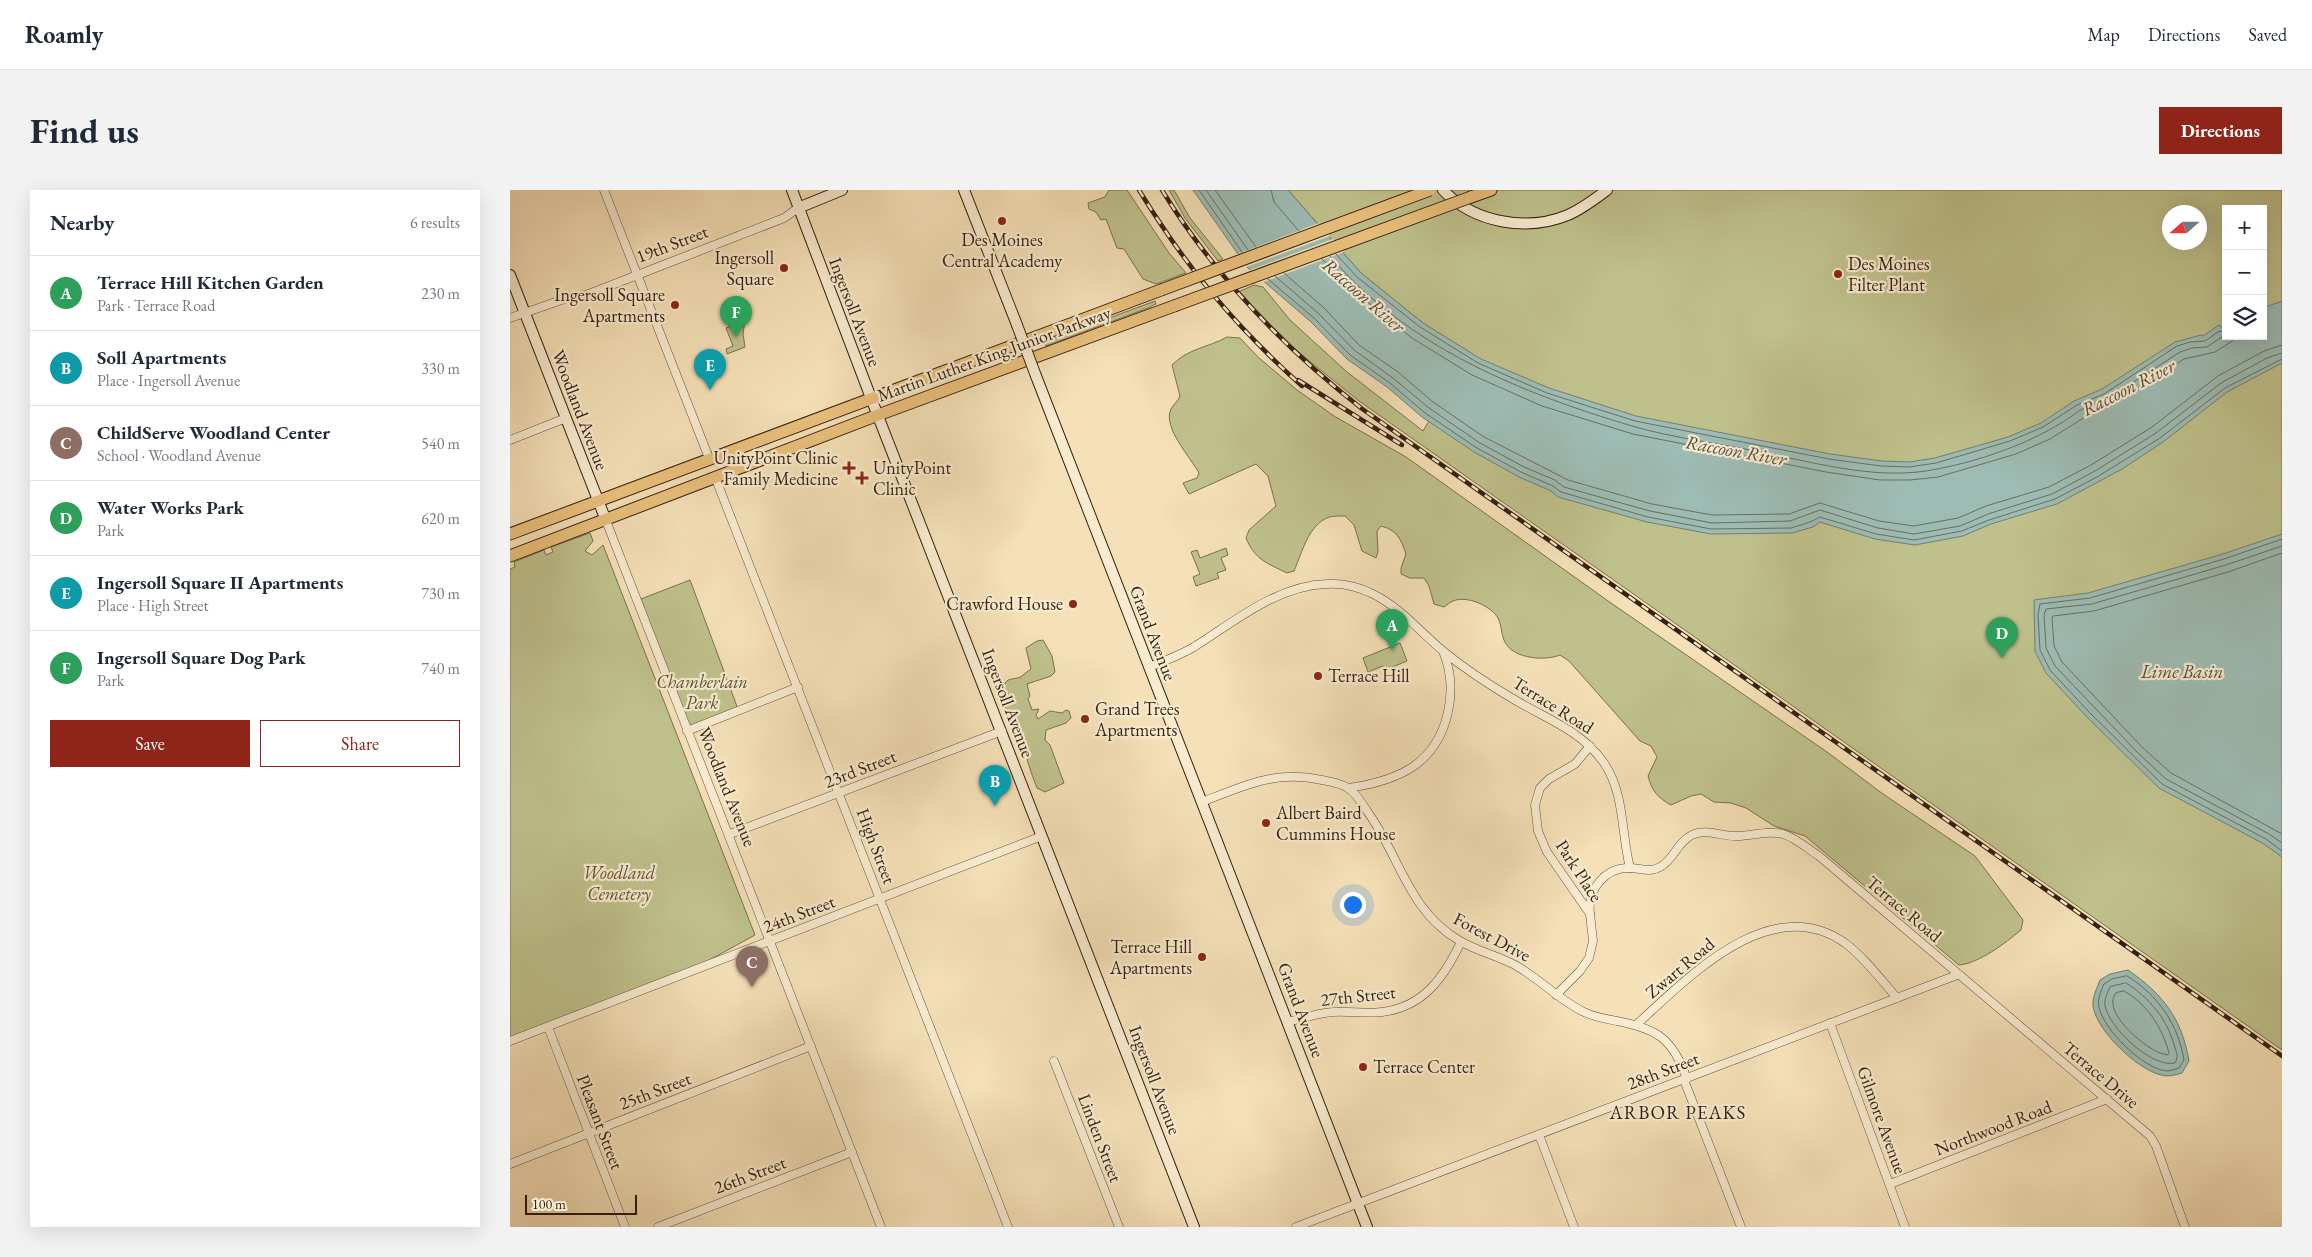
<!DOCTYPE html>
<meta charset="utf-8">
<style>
body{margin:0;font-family:"EB Garamond",serif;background:#f2f2f3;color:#1f2937}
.controls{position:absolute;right:15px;top:15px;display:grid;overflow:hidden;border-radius:0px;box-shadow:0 5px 20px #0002}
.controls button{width:45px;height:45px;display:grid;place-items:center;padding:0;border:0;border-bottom:1px solid #e0e1e3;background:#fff;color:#1f2937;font:25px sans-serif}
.compass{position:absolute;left:1652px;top:15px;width:45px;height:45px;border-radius:50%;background:#fff;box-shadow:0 5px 20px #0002;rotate:249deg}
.scale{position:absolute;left:15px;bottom:12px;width:112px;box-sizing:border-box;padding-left:5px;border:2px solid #361f0d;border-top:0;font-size:14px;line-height:18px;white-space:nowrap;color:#361f0d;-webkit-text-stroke:4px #f8ebd0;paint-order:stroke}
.you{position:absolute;left:842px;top:714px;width:18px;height:18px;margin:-12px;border:4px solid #fff;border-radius:50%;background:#1a73e8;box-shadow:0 0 0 8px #1a73e833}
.badge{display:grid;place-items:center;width:32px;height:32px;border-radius:50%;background:#8f2418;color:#fff;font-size:16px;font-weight:700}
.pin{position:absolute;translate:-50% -41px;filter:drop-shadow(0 1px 2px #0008)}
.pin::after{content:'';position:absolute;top:26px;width:18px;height:15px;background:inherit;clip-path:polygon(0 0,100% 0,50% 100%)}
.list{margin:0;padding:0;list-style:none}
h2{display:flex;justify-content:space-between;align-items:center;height:65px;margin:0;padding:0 20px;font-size:21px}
h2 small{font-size:16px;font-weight:400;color:#747a83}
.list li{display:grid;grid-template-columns:32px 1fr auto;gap:15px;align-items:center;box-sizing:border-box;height:75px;padding:0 20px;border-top:1px solid #e0e1e3}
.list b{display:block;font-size:19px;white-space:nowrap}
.list p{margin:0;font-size:16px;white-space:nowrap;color:#747a83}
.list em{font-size:16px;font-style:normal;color:#747a83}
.actions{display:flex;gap:10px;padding:15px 20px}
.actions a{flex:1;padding:11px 0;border:1px solid #8f2418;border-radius:0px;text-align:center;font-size:18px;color:#8f2418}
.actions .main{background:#8f2418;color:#fff}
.icon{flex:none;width:28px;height:28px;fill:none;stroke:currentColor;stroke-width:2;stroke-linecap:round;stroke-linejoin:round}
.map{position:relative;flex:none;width:1772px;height:1037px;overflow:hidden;border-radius:0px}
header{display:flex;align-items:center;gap:30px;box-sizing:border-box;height:70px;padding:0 25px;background:#fff;border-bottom:1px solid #e0e1e3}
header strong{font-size:24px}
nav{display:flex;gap:28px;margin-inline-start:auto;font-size:18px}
.intro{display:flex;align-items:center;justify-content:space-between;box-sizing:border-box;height:120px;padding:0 30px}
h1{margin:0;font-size:35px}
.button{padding:12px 22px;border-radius:0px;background:#8f2418;color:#fff;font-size:18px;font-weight:700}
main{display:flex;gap:30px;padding:0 30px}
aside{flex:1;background:#fff;border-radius:0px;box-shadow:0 5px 20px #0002}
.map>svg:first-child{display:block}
.green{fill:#bfc18c;stroke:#7a704c;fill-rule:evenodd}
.water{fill:#9dbcb4;stroke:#747d71}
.pier{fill:#f5e0b7}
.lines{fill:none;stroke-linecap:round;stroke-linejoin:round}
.shore{stroke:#6a6e60;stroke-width:1}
.street-casing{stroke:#664f38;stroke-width:9}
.secondary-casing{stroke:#361f0d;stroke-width:12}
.primary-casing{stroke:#361f0d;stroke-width:13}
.street{stroke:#f8ebd0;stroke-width:8}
.secondary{stroke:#f8ebd0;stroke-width:10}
.primary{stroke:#eac07c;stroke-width:11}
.rail-casing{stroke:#361f0d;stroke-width:4.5}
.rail{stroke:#f8ebd0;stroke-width:2.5;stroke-dasharray:8;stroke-linecap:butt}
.secondary-bridge-casing{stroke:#361f0d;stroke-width:12;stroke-linecap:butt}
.primary-bridge-casing{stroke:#361f0d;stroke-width:13;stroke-linecap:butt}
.secondary-bridge{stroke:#f8ebd0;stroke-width:10}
.primary-bridge{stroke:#eac07c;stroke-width:11}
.poi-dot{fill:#8f2418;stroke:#f8ebd0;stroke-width:2}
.labels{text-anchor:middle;stroke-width:4.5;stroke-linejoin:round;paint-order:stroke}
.poi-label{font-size:18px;fill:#361f0d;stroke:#f8ebd0;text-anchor:start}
.street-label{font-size:18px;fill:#361f0d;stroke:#f8ebd0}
.park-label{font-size:18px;font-style:italic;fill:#5f5033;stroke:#f8ebd0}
.water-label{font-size:19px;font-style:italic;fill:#554e3f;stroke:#f8ebd0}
.neighbourhood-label{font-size:19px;letter-spacing:1px;fill:#361f0d;stroke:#f8ebd0}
</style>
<header>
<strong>Roamly</strong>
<nav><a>Map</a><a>Directions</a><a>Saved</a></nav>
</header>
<div class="intro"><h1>Find us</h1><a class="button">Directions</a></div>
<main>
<aside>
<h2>Nearby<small>6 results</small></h2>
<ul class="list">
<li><span class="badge" style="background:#2e9e5b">A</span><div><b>Terrace Hill Kitchen Garden</b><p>Park · Terrace Road</p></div><em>230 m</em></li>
<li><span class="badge" style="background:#0f9aa8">B</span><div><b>Soll Apartments</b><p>Place · Ingersoll Avenue</p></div><em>330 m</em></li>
<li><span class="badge" style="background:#8d6e63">C</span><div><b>ChildServe Woodland Center</b><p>School · Woodland Avenue</p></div><em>540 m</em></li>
<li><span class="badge" style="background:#2e9e5b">D</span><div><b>Water Works Park</b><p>Park</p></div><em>620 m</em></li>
<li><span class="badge" style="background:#0f9aa8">E</span><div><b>Ingersoll Square II Apartments</b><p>Place · High Street</p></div><em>730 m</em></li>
<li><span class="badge" style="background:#2e9e5b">F</span><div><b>Ingersoll Square Dog Park</b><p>Park</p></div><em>740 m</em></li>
</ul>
<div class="actions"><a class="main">Save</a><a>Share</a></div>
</aside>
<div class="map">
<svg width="1772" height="1037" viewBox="0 0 1772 1037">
<rect width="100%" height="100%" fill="#f5e0b7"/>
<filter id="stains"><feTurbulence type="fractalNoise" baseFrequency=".004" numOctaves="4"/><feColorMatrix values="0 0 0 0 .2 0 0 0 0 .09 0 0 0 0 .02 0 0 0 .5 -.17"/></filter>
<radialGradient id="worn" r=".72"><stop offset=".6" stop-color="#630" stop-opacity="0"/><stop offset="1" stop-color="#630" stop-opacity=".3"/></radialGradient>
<g class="green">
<path d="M599,0H617L659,63L676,83L646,94L633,89L614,59L607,58L596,29L591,30L586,22L579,19L578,13L595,7Z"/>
<path d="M659,0H664L680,28L713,69L708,71L675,28Z"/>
<path d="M778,0H1772V860L849,211L776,152L728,102L744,95L753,97L780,130L837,182L913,241L959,162L913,133L851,83ZM1716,19H1753V146H1716ZM1660,22H1690V52H1660Z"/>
<path d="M645,111L646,114L638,118L536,156L534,152Z"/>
<path d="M235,130L233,144L235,157L217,164L216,159L223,156L216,138Z"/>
<path d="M717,147L730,148L749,168L787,200L824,226L896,267L1101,413L1317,562L1373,604L1465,666L1513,730L1511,740C1495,753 1470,773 1449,775L1295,646L1264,636L1236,618L1221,613L1204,612L1191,604L1181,606L1161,615C1148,608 1142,601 1138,586L1147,567L1141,556L1130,551L1059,471L1050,465C1035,471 1006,469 996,454C991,446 992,436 988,428C981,416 957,405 943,411C940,412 937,415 934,417L924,414L919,396L914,388H900L891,384V378L896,364C891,349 887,340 871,336L867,341L868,362L866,368L852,361L844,335L835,326C830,326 823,326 819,327C798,335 792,363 784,381L777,383C757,373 745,370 736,348L739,340L766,316L758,286L746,274L679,304L673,293L687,288L689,283C681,268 652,237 661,219C663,215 668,211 670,206L662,175C679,158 697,158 717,147Z"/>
<path d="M80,343L83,351L75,361L82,365L93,355L245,745L174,784L0,851V379L5,377L4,372L34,360L36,365L43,362L41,357Z"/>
<path d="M716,358L718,365L711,368L716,380L707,383L709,388L686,396L683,387L690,384L681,362L687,360L690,368Z"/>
<path d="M180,390L228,519L177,541L131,409Z"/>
<path d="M533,450L542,466L545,482L541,486L517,494L520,506L518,509L522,520L529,519L526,525L528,529L540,521L552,523L556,520L559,521L561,528L556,533L536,540L535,550L540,555L554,593L535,602L527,598C523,588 520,579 517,569C512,553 485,509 495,493C499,487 507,490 512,486C515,483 517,482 521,479L516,458L527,451Z"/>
<path d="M890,453L897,471L875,480L873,476L858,482L853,468Z"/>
</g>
<g class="water">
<path d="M683,0H778L851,83L913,133L971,169L1039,198L1126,226L1320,264L1372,271L1399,272L1425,268L1498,247L1531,233L1564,211L1592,199L1665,152L1691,145L1693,146L1709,135L1711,137L1716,134V146H1753V118L1772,111V173L1717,202L1653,252L1612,279L1547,314L1481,334L1453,346L1405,355L1365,349L1310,332L1303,337L1282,343L1201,344L1137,332L1048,307L1041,301L1009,287L964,262L912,227L877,197L837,169L800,131L737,77Z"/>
<path d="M1772,344V667L1754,654L1649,598L1576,526L1536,483L1525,461L1524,410L1578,403L1713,364Z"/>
<path d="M1618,780C1653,804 1672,829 1679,871L1672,883C1668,884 1662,886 1657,886C1632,885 1586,841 1583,816C1582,808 1587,798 1590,790L1600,784Z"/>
</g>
<g class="pier">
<path d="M809,33L820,46L734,78L725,65Z"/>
<path d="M823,49L834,62L751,93L737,81Z"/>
</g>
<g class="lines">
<g class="shore">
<path d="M689,0L732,62"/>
<path d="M696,0L738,60"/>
<path d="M705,0L746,57"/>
<path d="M761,0L764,12L789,41"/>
<path d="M826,64L847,87L910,137L968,173L1037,203L1125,231L1319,269L1371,276L1399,277L1426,273L1500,251L1533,237L1567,215L1594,204L1667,156L1680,152L1695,151L1708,142L1716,140"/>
<path d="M820,66C897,157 1011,203 1122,236C1163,248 1213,254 1255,263C1311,274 1371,291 1427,279C1475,270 1530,250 1569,221C1578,215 1590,213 1599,208C1623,193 1646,177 1670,162L1682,158L1697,157L1710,148L1717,146"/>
<path d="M812,69L839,97L902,148L962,185L1032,216L1123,244L1316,282L1370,290H1400L1428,287L1506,264L1540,249L1575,227L1601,215L1674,169L1705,162L1730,146"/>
<path d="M774,83L814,118L849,155L888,182L923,212L974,247L1058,290L1142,314L1202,325L1279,324L1310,313L1369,331L1404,336L1448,328L1476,316L1539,297L1581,275L1642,237L1708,186L1754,161L1772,155"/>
<path d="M765,86L808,123L844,160L883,188L919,218L970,253L1014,277L1045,290L1054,297L1140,321L1202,333L1280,331L1310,320L1368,338L1404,344L1450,336L1478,324L1542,304L1585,281L1646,243L1711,193L1757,168L1772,163"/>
<path d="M758,89L804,128L840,165L880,193L915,223L967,258L1011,282L1043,296L1051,302L1138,327L1201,339L1281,338L1300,332L1310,327L1366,344L1404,350L1452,341L1479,330L1545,309L1587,287L1650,248L1715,198L1772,169"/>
<path d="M1772,349L1714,369L1580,408L1530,414L1528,425L1530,460L1540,480L1579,522L1652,594L1756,649L1772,661"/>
<path d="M1772,356L1716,375L1582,414L1536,419L1534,425L1536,458L1545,476L1627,562L1656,589L1759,644L1772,653"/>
<path d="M1772,363L1718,382L1584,421L1543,426L1542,428L1544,456L1552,472L1632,557L1661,583L1772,644"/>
<path d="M1617,786C1648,805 1668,834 1674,870L1669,878C1665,879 1661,881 1657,881C1633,879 1593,839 1589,817C1587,810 1591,801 1594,794L1602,789Z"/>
<path d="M1616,793C1640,808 1658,830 1665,858C1667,863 1668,868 1665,873C1642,878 1600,839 1595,816C1594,810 1597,803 1600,797Z"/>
<path d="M1614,801C1637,814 1652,837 1659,863L1658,865C1641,864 1604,832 1603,814C1602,810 1604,806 1606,803Z"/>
</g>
<defs>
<g id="street">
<path d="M94,0L199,268"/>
<path d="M0,128L63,106L76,105L274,28L288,18"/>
<path d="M0,250L56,228"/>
<path d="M205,287L498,1037"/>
<path d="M95,328L371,1037"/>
<path d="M639,477C655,471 670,465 684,457C724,432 766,396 816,394C832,393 849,397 863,404C891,418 910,442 933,461C955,479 981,496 1005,510C1037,529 1072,541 1094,573C1115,604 1111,643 1120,678"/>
<path d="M177,541L288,497"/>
<path d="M838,598C860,595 885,589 904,576C939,551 949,500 933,461"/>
<path d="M692,612C735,595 766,580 812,590C821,592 831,593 838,598C846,603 852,613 857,621C890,666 898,721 950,751C967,761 988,766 1005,775C1030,789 1049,810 1074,822C1084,827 1096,829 1107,831C1148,839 1163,849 1177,889"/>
<path d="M220,644L492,541"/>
<path d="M1080,724C1077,700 1095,677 1120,678C1130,678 1140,683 1150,677C1164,670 1167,652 1182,645C1197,638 1212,647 1227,646C1243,646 1257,640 1273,644C1286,648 1298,659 1309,666L1640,946L1646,956L1675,1037"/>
<path d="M1046,805L1070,781L1079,768L1083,751L1080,724L1037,662L1028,641L1025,615L1030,598L1039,589L1065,574L1080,556"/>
<path d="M778,832C793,828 808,823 823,822C839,821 856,824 872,822C914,817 934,787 951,752"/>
<path d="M1320,833L1395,1037"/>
<path d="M1126,835C1177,789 1260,700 1335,753C1355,768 1371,790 1387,808"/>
<path d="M38,837L115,1037"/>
<path d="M0,851L532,646"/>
<path d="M544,871L609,1037"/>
<path d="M1174,890L1231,1037"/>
<path d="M1029,945L1064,1037"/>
<path d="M0,974L301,856"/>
<path d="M1380,994L1597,909"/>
<path d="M148,1037L342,962"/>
<path d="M786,1037L1447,785"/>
</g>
<g id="secondary">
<path d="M282,0L361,208L684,1037"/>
<path d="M454,0L507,135"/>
<path d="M933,0C964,33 1017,42 1058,25C1072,19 1085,9 1097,0"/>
<path d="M288,18L332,0"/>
<path d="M0,85L95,328"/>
<path d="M526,186L857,1037"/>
</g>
<g id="primary">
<path d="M961,7L981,0"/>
<path d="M0,344L651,100"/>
<path d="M0,366L368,225L664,116"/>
</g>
</defs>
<use href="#street" class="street-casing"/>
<use href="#secondary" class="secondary-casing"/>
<use href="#primary" class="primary-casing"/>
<use href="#street" class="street"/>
<use href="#secondary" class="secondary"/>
<use href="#primary" class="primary"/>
<defs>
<g id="rail">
<path d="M629,0C676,77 725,136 792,196"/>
<path d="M652,0C704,85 772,156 851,218L1772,866"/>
<path d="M788,190L892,255"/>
</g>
</defs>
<use href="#rail" class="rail-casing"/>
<use href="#rail" class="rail"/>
<defs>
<path id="secondary-bridge" d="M507,135L526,186"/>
<g id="primary-bridge">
<path d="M651,100L920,0"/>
<path d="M664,116L961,7"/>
</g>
</defs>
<use href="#secondary-bridge" class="secondary-bridge-casing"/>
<use href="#primary-bridge" class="primary-bridge-casing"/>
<use href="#secondary-bridge" class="secondary-bridge"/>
<use href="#primary-bridge" class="primary-bridge"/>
</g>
<g class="poi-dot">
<circle cx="492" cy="31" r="5"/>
<circle cx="274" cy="78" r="5"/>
<circle cx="1328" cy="84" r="5"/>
<circle cx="165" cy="115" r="5"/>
<path d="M336.5 270.5h5v5h5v5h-5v5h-5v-5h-5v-5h5z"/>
<path d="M349.5 280.5h5v5h5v5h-5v5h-5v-5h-5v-5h5z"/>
<circle cx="563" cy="414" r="5"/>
<circle cx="808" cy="486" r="5"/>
<circle cx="575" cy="529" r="5"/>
<circle cx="756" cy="633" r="5"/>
<circle cx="692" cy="767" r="5"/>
<circle cx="853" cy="877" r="5"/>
</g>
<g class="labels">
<g class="poi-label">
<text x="492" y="56" text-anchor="middle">Des Moines<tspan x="492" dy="21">Central Academy</tspan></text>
<text x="264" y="74" text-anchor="end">Ingersoll<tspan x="264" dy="21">Square</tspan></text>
<text x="1338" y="80">Des Moines<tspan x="1338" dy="21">Filter Plant</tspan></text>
<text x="155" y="111" text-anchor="end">Ingersoll Square<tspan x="155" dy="21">Apartments</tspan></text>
<text x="328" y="274" text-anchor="end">UnityPoint Clinic<tspan x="328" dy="21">Family Medicine</tspan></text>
<text x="363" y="284">UnityPoint<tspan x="363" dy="21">Clinic</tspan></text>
<text x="553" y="420" text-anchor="end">Crawford House</text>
<text x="818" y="492">Terrace Hill</text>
<text x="585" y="525">Grand Trees<tspan x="585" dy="21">Apartments</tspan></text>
<text x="766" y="629">Albert Baird<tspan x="766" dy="21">Cummins House</tspan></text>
<text x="682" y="763" text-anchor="end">Terrace Hill<tspan x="682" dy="21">Apartments</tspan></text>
<text x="863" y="883">Terrace Center</text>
</g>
<g class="street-label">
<text transform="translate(162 54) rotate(-21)" y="6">19th Street</text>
<text transform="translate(345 122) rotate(69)" y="6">Ingersoll Avenue</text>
<text transform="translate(484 164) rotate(-20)" y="6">Martin Luther King Junior Parkway</text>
<text transform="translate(70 220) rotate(69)" y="6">Woodland Avenue</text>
<text transform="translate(643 443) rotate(69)" y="6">Grand Avenue</text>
<text transform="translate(498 513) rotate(69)" y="6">Ingersoll Avenue</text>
<text transform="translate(1043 515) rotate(32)" y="6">Terrace Road</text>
<text transform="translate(350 579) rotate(-21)" y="6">23rd Street</text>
<text transform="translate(217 597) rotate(68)" y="6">Woodland Avenue</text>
<text transform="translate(366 656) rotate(69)" y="6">High Street</text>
<text transform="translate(1069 681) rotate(57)" y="6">Park Place</text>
<text transform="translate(1394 719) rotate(40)" y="6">Terrace Road</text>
<text transform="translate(289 724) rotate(-21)" y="6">24th Street</text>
<text transform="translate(982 747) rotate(28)" y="6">Forest Drive</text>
<text transform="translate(1170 778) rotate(-40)" y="6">Zwart Road</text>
<text transform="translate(848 806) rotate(-6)" y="6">27th Street</text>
<text transform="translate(791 820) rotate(69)" y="6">Grand Avenue</text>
<text transform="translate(1153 881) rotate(-21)" y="6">28th Street</text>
<text transform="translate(1591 885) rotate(40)" y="6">Terrace Drive</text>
<text transform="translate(645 890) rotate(69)" y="6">Ingersoll Avenue</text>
<text transform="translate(145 901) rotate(-21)" y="6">25th Street</text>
<text transform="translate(1372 930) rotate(70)" y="6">Gilmore Avenue</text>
<text transform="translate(90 932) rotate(69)" y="6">Pleasant Street</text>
<text transform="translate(1483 938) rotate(-21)" y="6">Northwood Road</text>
<text transform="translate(590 948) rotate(69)" y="6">Linden Street</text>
<text transform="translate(240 985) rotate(-21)" y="6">26th Street</text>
</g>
<g class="park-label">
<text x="192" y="498">Chamberlain<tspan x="192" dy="21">Park</tspan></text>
<text x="109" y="689">Woodland<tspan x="109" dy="21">Cemetery</tspan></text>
</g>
<g class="water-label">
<text transform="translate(854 105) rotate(41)" y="7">Raccoon River</text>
<text transform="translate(1618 197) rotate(-27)" y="7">Raccoon River</text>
<text transform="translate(1226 260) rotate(10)" y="7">Raccoon River</text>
<text x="1672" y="488">Lime Basin</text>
</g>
<g class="neighbourhood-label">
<text x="1168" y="929">ARBOR PEAKS</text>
</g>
</g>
<rect width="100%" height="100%" filter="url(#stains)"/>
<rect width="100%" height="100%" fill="url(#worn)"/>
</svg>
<div class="controls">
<button>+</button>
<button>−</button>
<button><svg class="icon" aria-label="layers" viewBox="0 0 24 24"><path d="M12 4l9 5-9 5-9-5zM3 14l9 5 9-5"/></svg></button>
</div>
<svg class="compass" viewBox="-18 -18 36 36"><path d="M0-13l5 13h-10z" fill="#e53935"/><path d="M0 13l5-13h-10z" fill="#747a83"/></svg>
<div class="scale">100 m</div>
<div class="you"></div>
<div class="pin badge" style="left:882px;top:460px;background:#2e9e5b">A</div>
<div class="pin badge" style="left:485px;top:616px;background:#0f9aa8">B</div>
<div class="pin badge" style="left:242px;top:797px;background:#8d6e63">C</div>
<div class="pin badge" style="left:1492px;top:468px;background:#2e9e5b">D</div>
<div class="pin badge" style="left:200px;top:200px;background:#0f9aa8">E</div>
<div class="pin badge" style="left:226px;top:147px;background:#2e9e5b">F</div>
</div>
</main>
